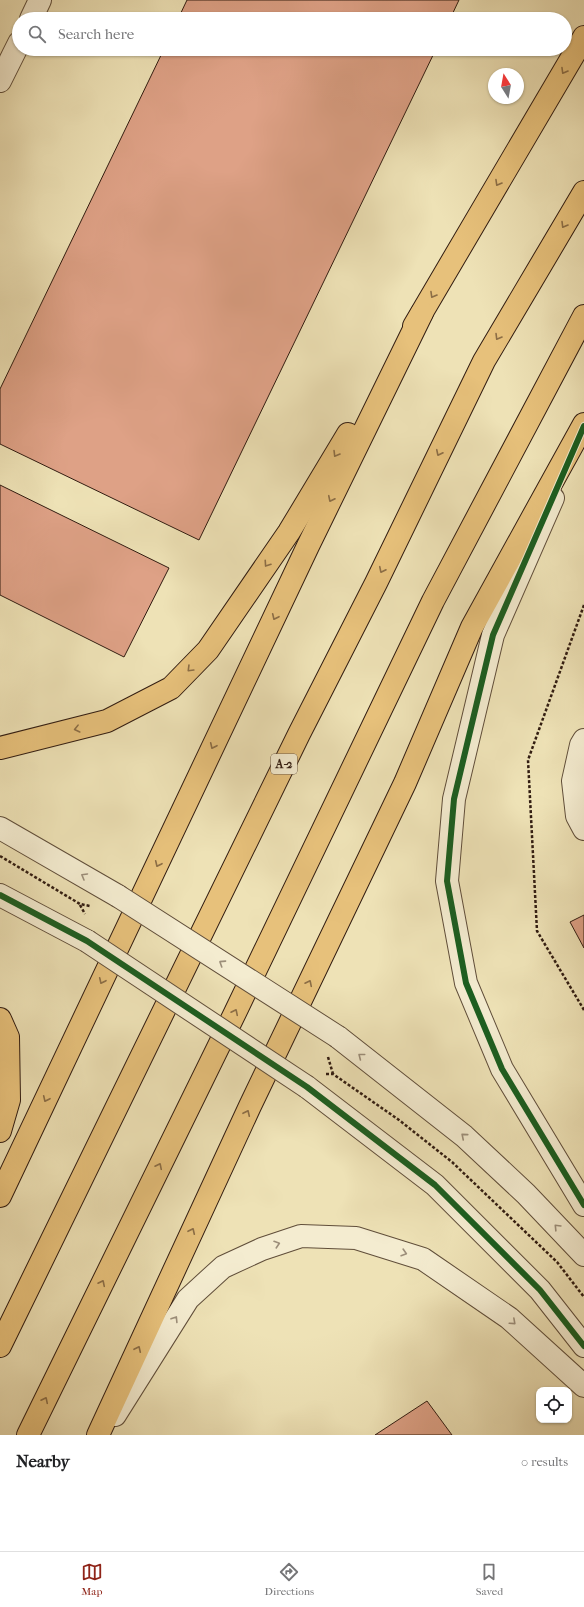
<!DOCTYPE html>
<style>
body{margin:0;font-family:"IM FELL French Canon",serif;background:#f6f6f6;color:#202124}
.controls{position:absolute;right:12px;bottom:12px;display:grid;overflow:hidden;border-radius:8px;box-shadow:0 1px 3px #0004}
.controls button{width:36px;height:36px;display:grid;place-items:center;padding:0;border:0;border-bottom:1px solid #e0e0e0;background:#fff;color:#202124;font:20px sans-serif}
.compass{position:absolute;left:488px;top:68px;width:36px;height:36px;border-radius:50%;background:#fff;box-shadow:0 1px 3px #0004;rotate:349deg}
.list{margin:0;padding:0;list-style:none}
h2{display:flex;justify-content:space-between;align-items:center;height:52px;margin:0;padding:0 16px;font-size:17px}
h2 small{font-size:13px;font-weight:400;color:#757577}
.icon{flex:none;width:22px;height:22px;fill:none;stroke:currentColor;stroke-width:2;stroke-linecap:round;stroke-linejoin:round}
.map{position:relative;flex:none;width:584px;height:1435px;overflow:hidden}
.search{position:absolute;background:#fff;box-shadow:0 1px 3px #0004;left:12px;right:12px;top:12px;height:44px;display:flex;align-items:center;gap:10px;box-sizing:border-box;padding:0 14px;border-radius:22px;color:#757577;font-size:15px}
.sheet{height:116px;background:#fff}
nav{display:flex;justify-content:space-around;align-items:center;box-sizing:border-box;height:56px;border-top:1px solid #e0e0e0;background:#fff;font-size:11px;color:#757577}
nav a{display:grid;justify-items:center;gap:2px}
nav .on{color:#8f2418}
.map>svg:first-child{display:block}
.building{fill:#dea186;stroke:#311c11}
.lines{fill:none;stroke-linecap:round;stroke-linejoin:round}
.minor-casing{stroke:#604e3a;stroke-width:24}
.highway-casing{stroke:#311c11;stroke-width:24}
.path{stroke:#311c11;stroke-width:2.5;stroke-dasharray:3 2;stroke-linecap:butt}
.minor{stroke:#f4ecd0;stroke-width:22}
.highway{stroke:#e7c17b;stroke-width:22}
.minor-bridge-casing{stroke:#604e3a;stroke-width:24;stroke-linecap:butt}
.minor-bridge{stroke:#f4ecd0;stroke-width:22}
.cycleway-casing{stroke:#f4ecd0;stroke-width:8}
.cycleway{stroke:#1b5e20;stroke-width:6}
.oneway{stroke:#8c6e46}
.oneway2{stroke:#9c8e7a}
.labels{text-anchor:middle;stroke-width:3;stroke-linejoin:round;paint-order:stroke}
.shield{fill:#f4ecd0;stroke:#6c5a4a;stroke-width:1}
.shield-label{font-size:12px;font-weight:bold;fill:#311c11}
</style>
<div class="map">
<svg width="584" height="1435" viewBox="0 0 584 1435">
<rect width="100%" height="100%" fill="#eee2b6"/>
<filter id="stains"><feTurbulence type="fractalNoise" baseFrequency=".005" numOctaves="4"/><feColorMatrix values="0 0 0 0 .2 0 0 0 0 .09 0 0 0 0 .02 0 0 0 .5 -.17"/></filter>
<radialGradient id="worn" r=".72"><stop offset=".6" stop-color="#630" stop-opacity="0"/><stop offset="1" stop-color="#630" stop-opacity=".3"/></radialGradient>
<g class="building">
<path d="M187,0H459L450,19H178Z"/>
<path d="M164,49H436L199,540L0,444V389Z"/>
<path d="M0,485L169,568L124,657L0,595Z"/>
<path d="M584,915V948L570,922Z"/>
<path d="M427,1401L452,1435H375Z"/>
</g>
<g class="lines">
<defs>
<g id="minor">
<path d="M31,19L40,0"/>
<path d="M0,81L19,43"/>
<path d="M553,498L493,635L454,799L447,881L466,983L502,1069L584,1205"/>
<path d="M584,740L581,745L573,781L577,816L584,829"/>
<path d="M0,828L118,896"/>
<path d="M0,895L87,941"/>
<path d="M338,1037L464,1136L526,1194L584,1255"/>
<path d="M307,1087L435,1185L540,1290L584,1346"/>
<path d="M115,1415L188,1299L223,1267L262,1249L301,1236L356,1238L423,1259L509,1318L584,1386"/>
</g>
<g id="highway">
<path d="M414,326L584,37"/>
<path d="M0,748L107,721L171,688L208,650L289,532L348,434"/>
<path d="M0,1019L8,1037L9,1100L0,1131"/>
<path d="M0,1196L308,546L422,313"/>
<path d="M0,1346L299,734L376,583L484,361L584,192"/>
<path d="M28,1435L233,1017L433,601L584,316"/>
<path d="M98,1435L250,1106L405,783L472,627L584,424"/>
</g>
</defs>
<use href="#minor" class="minor-casing"/>
<use href="#highway" class="highway-casing"/>
<g class="path">
<path d="M584,605L528,760L537,931L584,1010"/>
<path d="M0,856L80,904L90,906"/>
<path d="M80,905L85,914"/>
<path d="M328,1057L333,1074"/>
<path d="M326,1074H333L399,1120L452,1162L557,1262L584,1297"/>
</g>
<use href="#minor" class="minor"/>
<use href="#highway" class="highway"/>
<defs>
<g id="minor-bridge">
<path d="M118,896L338,1037"/>
<path d="M87,941L307,1087"/>
</g>
</defs>
<use href="#minor-bridge" class="minor-bridge-casing"/>
<use href="#minor-bridge" class="minor-bridge"/>
<defs>
<g id="cycleway">
<path d="M584,426L493,635L454,799L447,881L466,983L502,1069L584,1205"/>
<path d="M0,895L87,941L307,1087L435,1185L540,1290L584,1346"/>
</g>
</defs>
<use href="#cycleway" class="cycleway-casing"/>
<use href="#cycleway" class="cycleway"/>
</g>
<defs><path id="oneway-chevron" d="M-2-3.5L2.5 0L-2 3.5" fill="none" stroke-width="1.6" stroke-linecap="round" stroke-linejoin="round"/></defs>
<g class="oneway">
<use href="#oneway-chevron" transform="translate(564 71) rotate(120)"/>
<use href="#oneway-chevron" transform="translate(498 183) rotate(120)"/>
<use href="#oneway-chevron" transform="translate(564 225) rotate(121)"/>
<use href="#oneway-chevron" transform="translate(433 295) rotate(120)"/>
<use href="#oneway-chevron" transform="translate(498 337) rotate(121)"/>
<use href="#oneway-chevron" transform="translate(439 453) rotate(116)"/>
<use href="#oneway-chevron" transform="translate(336 454) rotate(121)"/>
<use href="#oneway-chevron" transform="translate(331 499) rotate(116)"/>
<use href="#oneway-chevron" transform="translate(267 564) rotate(124)"/>
<use href="#oneway-chevron" transform="translate(382 570) rotate(116)"/>
<use href="#oneway-chevron" transform="translate(275 617) rotate(115)"/>
<use href="#oneway-chevron" transform="translate(190 669) rotate(135)"/>
<use href="#oneway-chevron" transform="translate(77 729) rotate(166)"/>
<use href="#oneway-chevron" transform="translate(213 746) rotate(115)"/>
<use href="#oneway-chevron" transform="translate(158 864) rotate(115)"/>
<use href="#oneway-chevron" transform="translate(102 981) rotate(115)"/>
<use href="#oneway-chevron" transform="translate(309 983) rotate(-64)"/>
<use href="#oneway-chevron" transform="translate(235 1012) rotate(-64)"/>
<use href="#oneway-chevron" transform="translate(46 1099) rotate(115)"/>
<use href="#oneway-chevron" transform="translate(247 1113) rotate(-65)"/>
<use href="#oneway-chevron" transform="translate(159 1166) rotate(-64)"/>
<use href="#oneway-chevron" transform="translate(192 1231) rotate(-65)"/>
<use href="#oneway-chevron" transform="translate(102 1283) rotate(-64)"/>
<use href="#oneway-chevron" transform="translate(138 1349) rotate(-65)"/>
<use href="#oneway-chevron" transform="translate(45 1400) rotate(-64)"/>
</g>
<g class="oneway2">
<use href="#oneway-chevron" transform="translate(84 876) rotate(-150)"/>
<use href="#oneway-chevron" transform="translate(222 963) rotate(-147)"/>
<use href="#oneway-chevron" transform="translate(361 1056) rotate(-142)"/>
<use href="#oneway-chevron" transform="translate(464 1136) rotate(-140)"/>
<use href="#oneway-chevron" transform="translate(557 1227) rotate(-134)"/>
<use href="#oneway-chevron" transform="translate(277 1244) rotate(-18)"/>
<use href="#oneway-chevron" transform="translate(404 1253) rotate(17)"/>
<use href="#oneway-chevron" transform="translate(175 1319) rotate(-58)"/>
<use href="#oneway-chevron" transform="translate(513 1322) rotate(42)"/>
</g>
<g class="labels">
<rect class="shield" x="271" y="754" width="26" height="20" rx="3"/>
<g class="shield-label">
<text x="284" y="768">A-2</text>
</g>
</g>
<rect width="100%" height="100%" filter="url(#stains)"/>
<rect width="100%" height="100%" fill="url(#worn)"/>
</svg>
<div class="controls">
<button><svg class="icon" aria-label="locate" viewBox="0 0 24 24"><circle cx="12" cy="12" r="6"/><path d="M12 2v4M12 18v4M2 12h4M18 12h4"/></svg></button>
</div>
<svg class="compass" viewBox="-18 -18 36 36"><path d="M0-13l5 13h-10z" fill="#e53935"/><path d="M0 13l5-13h-10z" fill="#757577"/></svg>
<div class="search"><svg class="icon" aria-label="search" viewBox="0 0 24 24"><circle cx="10" cy="10" r="6"/><path d="M15 15l6 6"/></svg>Search here</div>
</div>
<section class="sheet">
<h2>Nearby<small>0 results</small></h2>
<ul class="list">
</ul>
</section>
<nav>
<a class="on"><svg class="icon" aria-label="map" viewBox="0 0 24 24"><path d="M3 6l6-2 6 2 6-2v14l-6 2-6-2-6 2zM9 4v14M15 6v14"/></svg>Map</a>
<a><svg class="icon" aria-label="directions" viewBox="0 0 24 24"><path d="M12 3l9 9-9 9-9-9zM9 14v-3h6M13 9l2 2-2 2"/></svg>Directions</a>
<a><svg class="icon" aria-label="saved" viewBox="0 0 24 24"><path d="M7 4h10v16l-5-4-5 4z"/></svg>Saved</a>
</nav>
